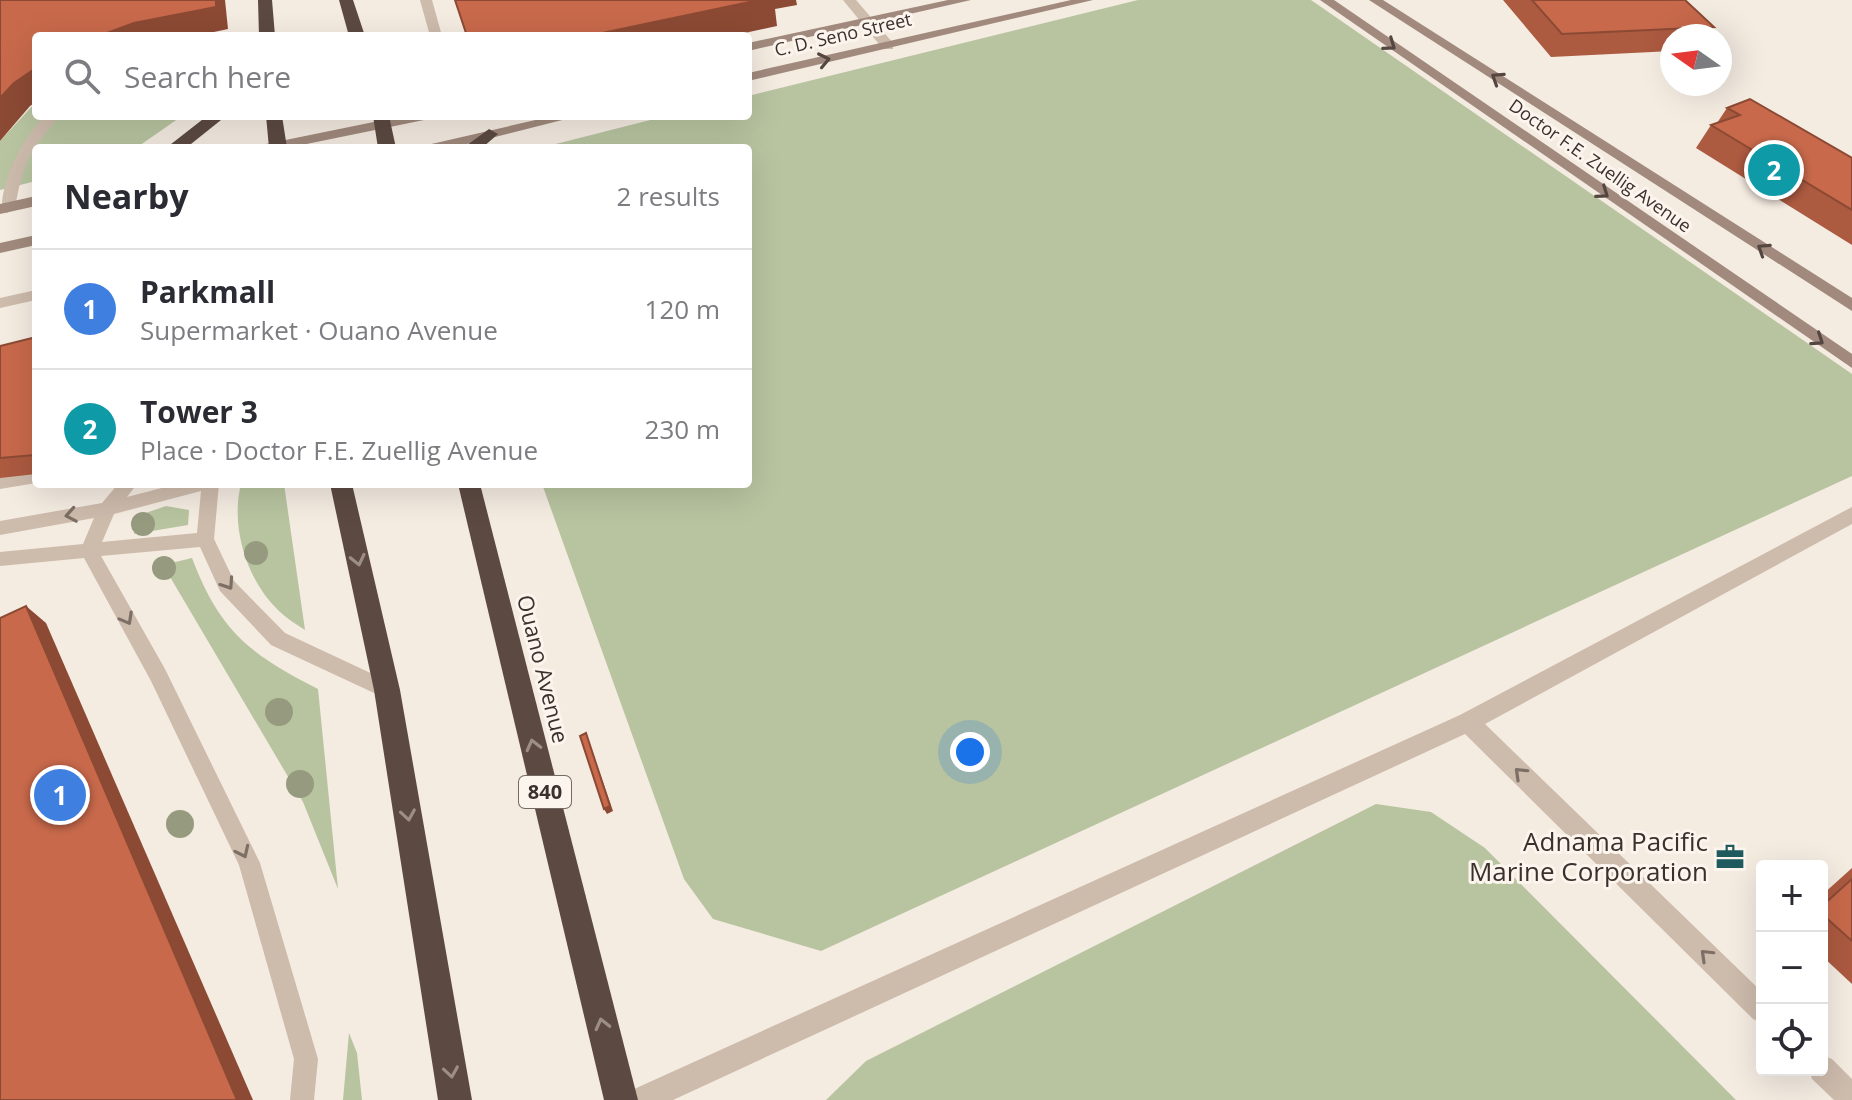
<!DOCTYPE html>
<meta charset="utf-8">
<style>
body{margin:0;font-family:"Open Sans",sans-serif;background:#f2f2f3;color:#2b2b33}
.controls{position:absolute;right:24px;bottom:24px;display:grid;overflow:hidden;border-radius:8px;box-shadow:0 8px 32px #0002}
.controls button{width:72px;height:72px;display:grid;place-items:center;padding:0;border:0;border-bottom:2px solid #e1e1e2;background:#fff;color:#2b2b33;font:40px sans-serif}
.compass{position:absolute;left:1660px;top:24px;width:72px;height:72px;border-radius:50%;background:#fff;box-shadow:0 8px 32px #0002;rotate:284deg}
.you{position:absolute;left:970px;top:752px;width:28px;height:28px;margin:-20px;border:6px solid #fff;border-radius:50%;background:#1a73e8;box-shadow:0 0 0 12px #1a73e833}
.badge{display:grid;place-items:center;width:52px;height:52px;border-radius:50%;background:#1f5a5e;color:#fff;font-size:26px;font-weight:700}
.pin{position:absolute;translate:-50% -50%;border:4px solid #fff;box-shadow:0 2px 8px #0006}
.list{margin:0;padding:0;list-style:none}
h2{display:flex;justify-content:space-between;align-items:center;height:104px;margin:0;padding:0 32px;font-size:34px}
h2 small{font-size:26px;font-weight:400;color:#7c7c81}
.list li{display:grid;grid-template-columns:52px 1fr auto;gap:24px;align-items:center;box-sizing:border-box;height:120px;padding:0 32px;border-top:2px solid #e1e1e2}
.list b{display:block;font-size:30px;white-space:nowrap}
.list p{margin:0;font-size:26px;white-space:nowrap;color:#7c7c81}
.list em{font-size:26px;font-style:normal;color:#7c7c81}
.icon{flex:none;width:44px;height:44px;fill:none;stroke:currentColor;stroke-width:2;stroke-linecap:round;stroke-linejoin:round}
.map{position:relative;flex:none;width:1852px;height:1100px;overflow:hidden}
.search{position:absolute;background:#fff;box-shadow:0 8px 32px #0002;left:32px;top:32px;width:720px;height:88px;display:flex;align-items:center;gap:20px;box-sizing:border-box;padding:0 28px;border-radius:8px;color:#7c7c81;font-size:30px}
.panel{position:absolute;background:#fff;box-shadow:0 8px 32px #0002;left:32px;top:144px;width:720px;height:344px;border-radius:8px}
.map>svg:first-child{display:block}
.green{fill:#b8c4a0}
.lines{fill:none;stroke-linecap:round;stroke-linejoin:round}
.lane{fill:#cdbbac;fill-rule:evenodd}
.street{fill:#cdbbac;fill-rule:evenodd}
.secondary{fill:#a18a7d;fill-rule:evenodd}
.highway{fill:#5c4a42;fill-rule:evenodd}
.tree{fill:#969b7f}
.wall{fill:#ac5a40}
.shaded-wall{fill:#8c4a34}
.building{fill:#c8694b;stroke:#8c4a34;stroke-width:2}
.oneway{stroke:#544640}
.oneway2{stroke:#7d6f65}
.oneway3{stroke:#9c8e87}
.labels{text-anchor:middle;stroke-width:6;stroke-linejoin:round;paint-order:stroke}
.far-street-label{font-size:18px;fill:#3b302b;stroke:#fbf5ee}
.shield{fill:#fbf5ee;stroke:#756b66;stroke-width:2}
.shield-label{font-size:20px;font-weight:bold;fill:#3b302b}
.street-label{font-size:22px;fill:#3b302b;stroke:#fbf5ee}
.near-poi-label{font-size:26px;fill:#3b302b;stroke:#fbf5ee;text-anchor:end}
</style>
<div class="map">
<svg width="1852" height="1100" viewBox="0 0 1852 1100">
<rect width="100%" height="100%" fill="#f4ebe1"/>
<g class="green">
<path d="M1138,0H1311L1852,374V476L821,951L713,919L684,879L542,484H748V148H540L666,116H748V96Z"/>
<path d="M36,102V116H182L136,148H36V181L0,190V141Z"/>
<path d="M241,484H284L305,630C296,624 286,618 279,611C247,581 230,527 241,484Z"/>
<path d="M166,506L189,510L188,525L134,534L140,515Z"/>
<path d="M192,558C220,632 250,654 318,689L338,889L303,802L163,565Z"/>
<path d="M1376,804L1431,812L1485,848L1736,1100H826L866,1061Z"/>
<path d="M349,1033L357,1053L362,1100H343Z"/>
</g>
<g class="lines">
<g class="lane">
<path d="M420,0H432L442,36H430Z"/>
<path d="M36,290V300L0,308V298Z"/>
<path d="M36,471V483L0,489V475Z"/>
<path d="M118,484H137L127,497L177,484H219L214,539L234,581L285,633L394,684L397,690L394,696L387,699L271,645L220,591L200,547L101,556L165,669L260,863L318,1059L314,1100H290L294,1059L239,865L151,681L84,558L0,566V552L83,544L94,518L0,535V521L102,503ZM201,491L197,533L102,542L114,514Z"/>
</g>
<g class="street">
<path d="M843,0H856L893,43V49H883Z"/>
<path d="M45,116H60C29,153 24,159 15,208L7,213L2,211C0,181 24,135 45,116Z"/>
<path d="M1852,507V524L1485,724L1762,992V1023L1753,1019L1465,734L673,1100H628L632,1090L1460,715Z"/>
<path d="M1822,1055L1832,1059L1852,1079V1100H1834L1812,1079L1809,1070H1822Z"/>
</g>
<g class="secondary">
<path d="M948,0H971L748,51V43Z"/>
<path d="M1071,0H1093L748,81V73Z"/>
<path d="M1320,0H1334L1852,354V368Z"/>
<path d="M1369,0H1383L1852,298V311Z"/>
<path d="M403,116H431L424,120L287,148H259L266,144Z"/>
<path d="M553,116H578L451,148H425L427,145Z"/>
<path d="M36,196V206L0,214V204Z"/>
<path d="M36,235V245L0,253V243Z"/>
</g>
<g class="highway">
<path d="M258,0H272L275,36H259Z"/>
<path d="M339,0H353L365,36H349Z"/>
<path d="M207,116H226L186,148H166Z"/>
<path d="M266,116H282L287,148H269Z"/>
<path d="M373,116H389L396,148H378Z"/>
<path d="M489,129L498,134L482,148H463Z"/>
<path d="M330,484H352L400,690L472,1100H438L374,690Z"/>
<path d="M458,484H480L638,1100H604Z"/>
</g>
</g>
<g class="tree">
<circle cx="143" cy="524" r="12"/>
<circle cx="256" cy="553" r="12"/>
<circle cx="164" cy="568" r="12"/>
<circle cx="279" cy="712" r="14"/>
<circle cx="300" cy="784" r="14"/>
<circle cx="180" cy="824" r="14"/>
</g>
<g class="wall">
<path d="M1503,0H1685L1714,27L1708,36H1672V51L1551,57Z"/>
<path d="M1727,108L1852,158V245L1696,148L1711,125L1717,123Z"/>
<path d="M36,337V474L0,478V346Z"/>
<path d="M1852,868V984L1822,956V895Z"/>
</g>
<g class="shaded-wall">
<path d="M216,0H225L228,29L195,36H99L134,23Z"/>
<path d="M759,0H796L797,5L775,9L777,26L731,36H588Z"/>
<path d="M36,68V102L30,106L0,141V98L14,83Z"/>
<path d="M26,606L46,623L253,1100H237Z"/>
<path d="M586,733L613,811L607,814L604,809Z"/>
</g>
<g class="building">
<path d="M0,0H216V7L134,23L99,36H36V68L14,83L0,98Z"/>
<path d="M455,0H759L588,36H467Z"/>
<path d="M1532,0H1685L1714,27L1562,34Z"/>
<path d="M1750,99L1852,158V210L1711,125L1740,115L1727,108Z"/>
<path d="M36,337V460H33L34,455L0,458V346Z"/>
<path d="M26,606L237,1100H0V618Z"/>
<path d="M586,733L610,806L604,809L580,736Z"/>
<path d="M1852,879V941L1822,914V906Z"/>
</g>
<defs><path id="oneway-chevron" d="M-2-3.5L2.5 0L-2 3.5" fill="none" stroke-width="1.6" stroke-linecap="round" stroke-linejoin="round" transform="scale(2)"/></defs>
<g class="oneway">
<use href="#oneway-chevron" transform="translate(1390 45) rotate(35)"/>
<use href="#oneway-chevron" transform="translate(824 60) rotate(-12)"/>
<use href="#oneway-chevron" transform="translate(1497 78) rotate(-147)"/>
<use href="#oneway-chevron" transform="translate(1603 193) rotate(35)"/>
<use href="#oneway-chevron" transform="translate(1763 249) rotate(-147)"/>
<use href="#oneway-chevron" transform="translate(1818 340) rotate(34)"/>
</g>
<g class="oneway2">
<use href="#oneway-chevron" transform="translate(71 515) rotate(170)"/>
<use href="#oneway-chevron" transform="translate(228 584) rotate(56)"/>
<use href="#oneway-chevron" transform="translate(127 619) rotate(61)"/>
<use href="#oneway-chevron" transform="translate(1520 773) rotate(-136)"/>
<use href="#oneway-chevron" transform="translate(243 852) rotate(65)"/>
<use href="#oneway-chevron" transform="translate(1706 955) rotate(-136)"/>
</g>
<g class="oneway3">
<use href="#oneway-chevron" transform="translate(358 560) rotate(77)"/>
<use href="#oneway-chevron" transform="translate(533 745) rotate(-104)"/>
<use href="#oneway-chevron" transform="translate(408 815) rotate(81)"/>
<use href="#oneway-chevron" transform="translate(602 1024) rotate(-104)"/>
<use href="#oneway-chevron" transform="translate(451 1072) rotate(81)"/>
</g>
<defs>
<symbol id="office-bare" viewBox="-9 -9 18 18"><path d="M-6-3h4V-5.5h4V-3h4V5H-6ZM-1-4.5V-3h2v-1.5ZM-6 0V1H6V0Z" fill="#1f5a5e" stroke="#fbf5ee" stroke-width="2.5" paint-order="stroke"/></symbol>
</defs>
<g fill-rule="evenodd">
<use href="#office-bare" x="1710" y="837" width="40" height="40"/>
</g>
<g class="labels">
<g class="far-street-label">
<text transform="translate(843 35) rotate(-13)" y="6">C. D. Seno Street</text>
<text transform="translate(1600 166) rotate(35)" y="6">Doctor F.E. Zuellig Avenue</text>
</g>
<rect class="shield" x="519" y="776" width="52" height="32" rx="6"/>
<g class="shield-label">
<text x="545" y="799">840</text>
</g>
<g class="street-label">
<text transform="translate(543 669) rotate(76)" y="8">Ouano Avenue</text>
</g>
<g class="near-poi-label">
<text x="1708" y="851">Adnama Pacific<tspan x="1708" dy="30">Marine Corporation</tspan></text>
</g>
</g>
</svg>
<div class="controls">
<button>+</button>
<button>−</button>
<button><svg class="icon" aria-label="locate" viewBox="0 0 24 24"><circle cx="12" cy="12" r="6"/><path d="M12 2v4M12 18v4M2 12h4M18 12h4"/></svg></button>
</div>
<svg class="compass" viewBox="-18 -18 36 36"><path d="M0-13l5 13h-10z" fill="#e53935"/><path d="M0 13l5-13h-10z" fill="#7c7c81"/></svg>
<div class="you"></div>
<div class="pin badge" style="left:60px;top:795px;background:#3f7fe0">1</div>
<div class="pin badge" style="left:1774px;top:170px;background:#0f9aa8">2</div>
<div class="search"><svg class="icon" aria-label="search" viewBox="0 0 24 24"><circle cx="10" cy="10" r="6"/><path d="M15 15l6 6"/></svg>Search here</div>
<section class="panel">
<h2>Nearby<small>2 results</small></h2>
<ul class="list">
<li><span class="badge" style="background:#3f7fe0">1</span><div><b>Parkmall</b><p>Supermarket · Ouano Avenue</p></div><em>120 m</em></li>
<li><span class="badge" style="background:#0f9aa8">2</span><div><b>Tower 3</b><p>Place · Doctor F.E. Zuellig Avenue</p></div><em>230 m</em></li>
</ul>
</section>
</div>
